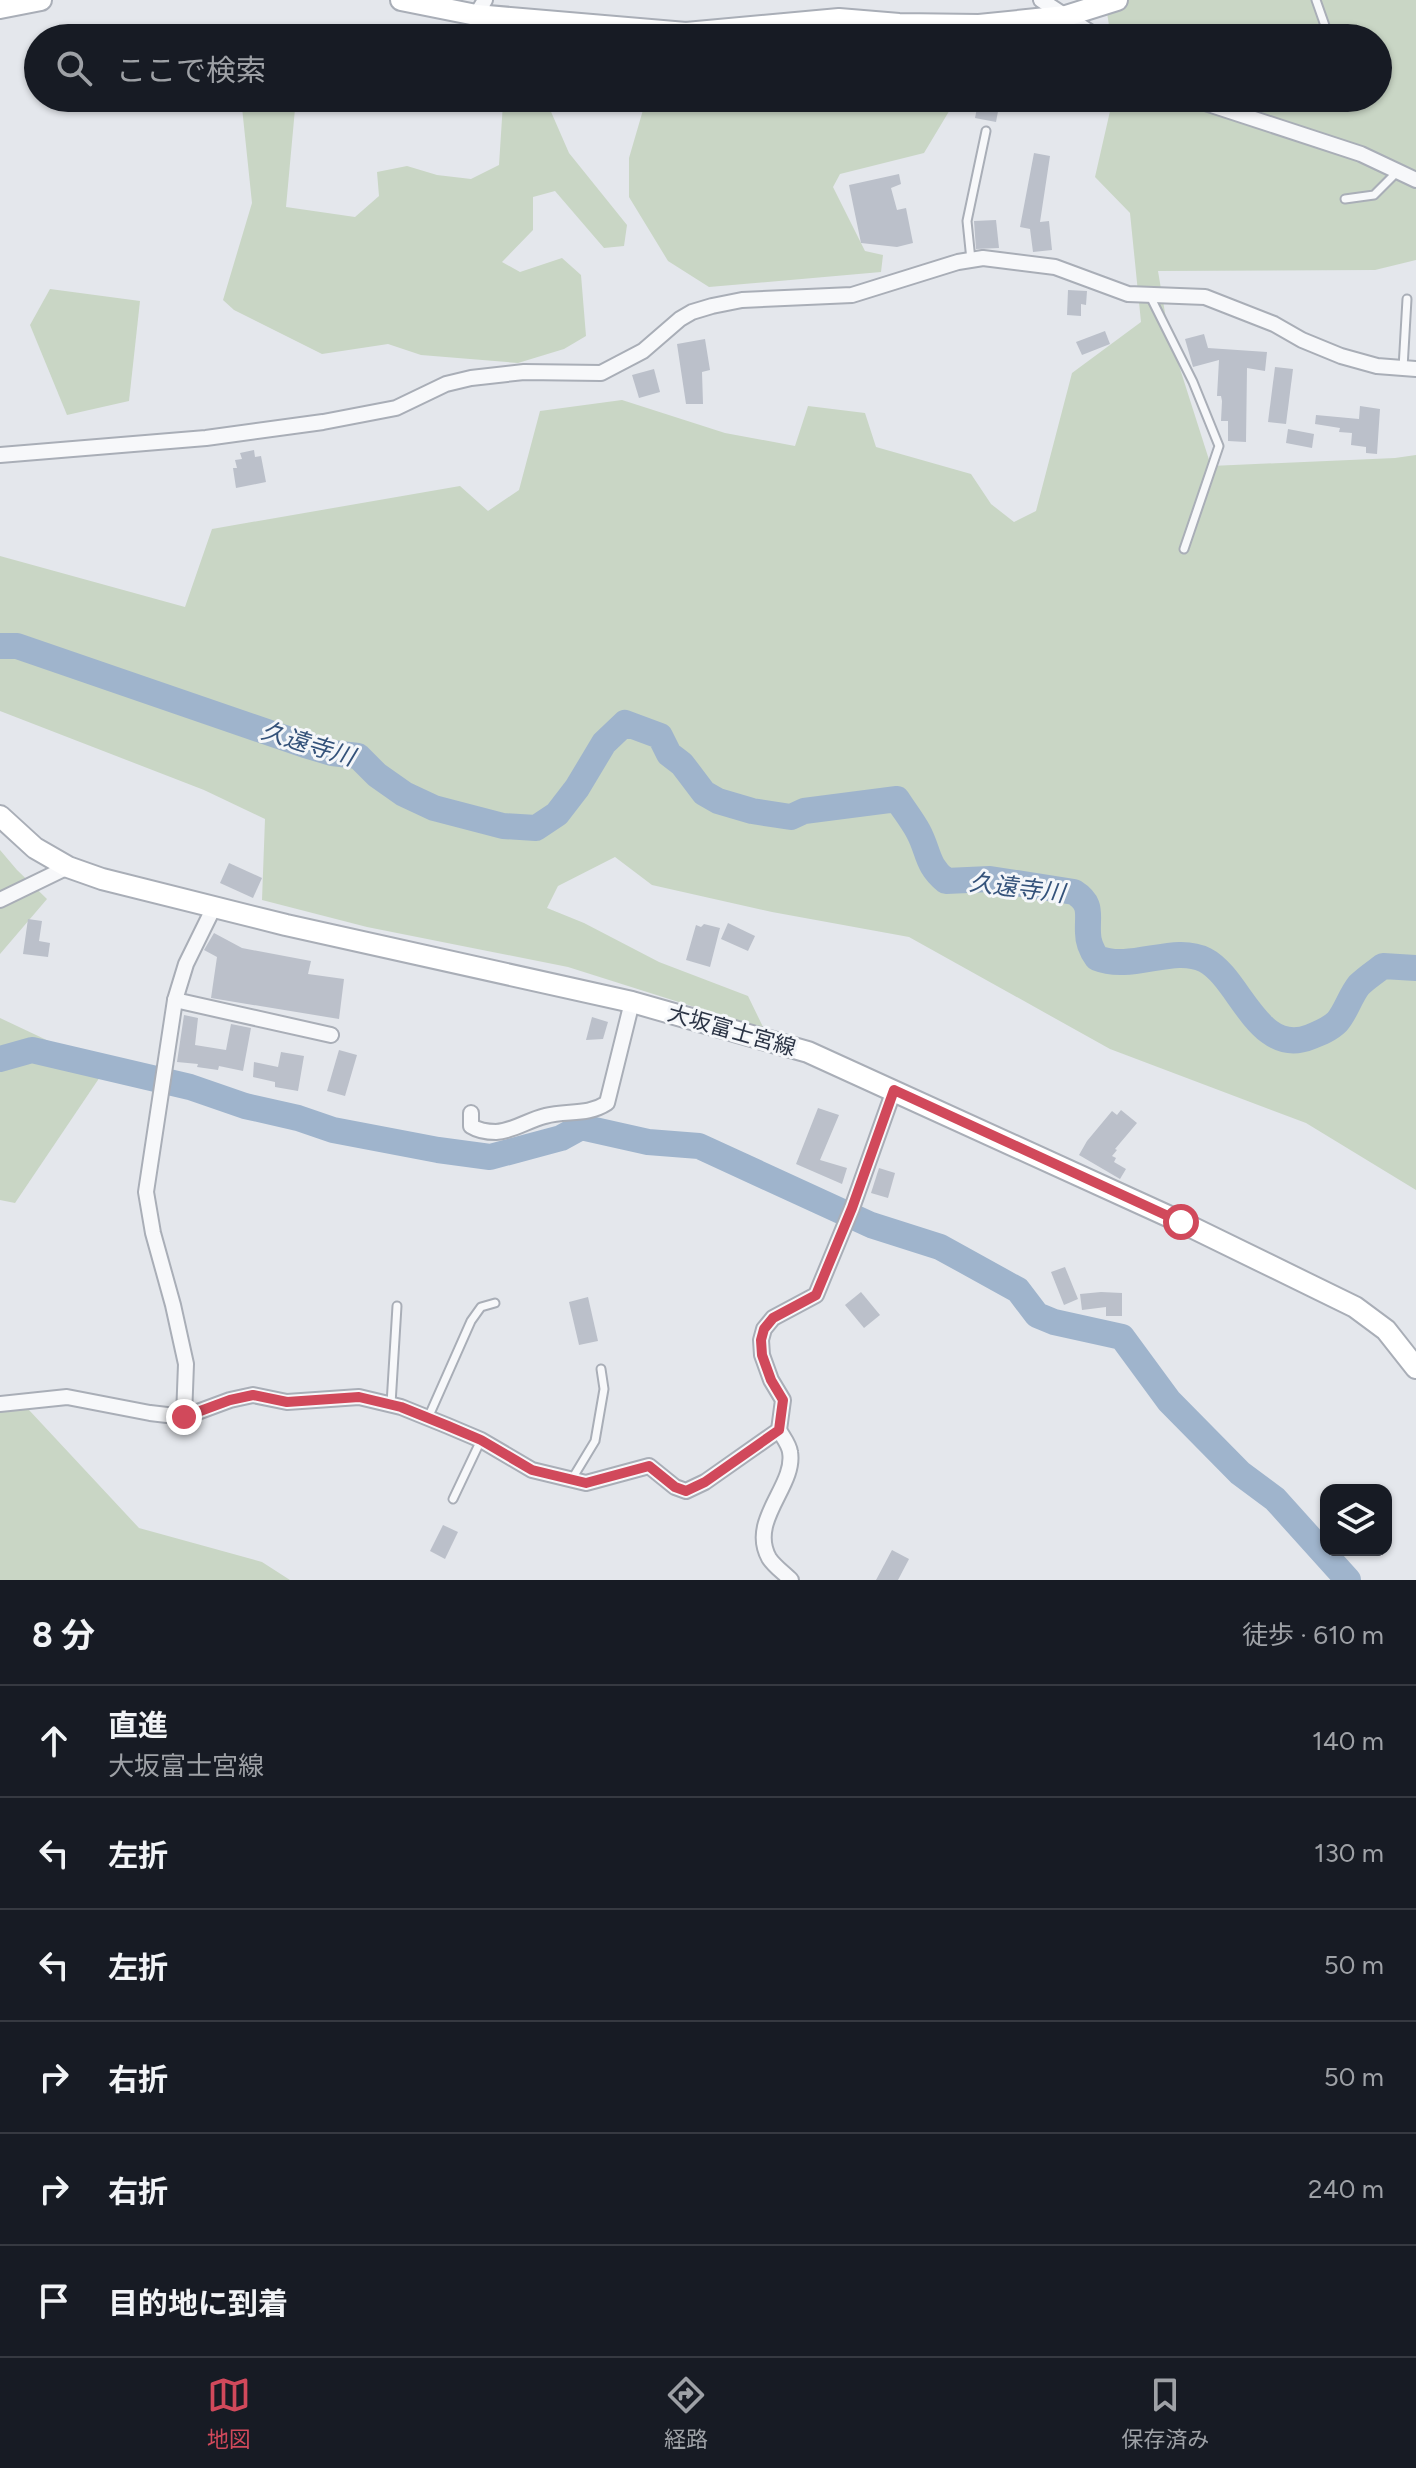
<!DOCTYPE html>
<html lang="ja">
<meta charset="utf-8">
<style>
body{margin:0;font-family:Figtree,"Noto Sans JP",sans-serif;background:#242831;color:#f1f3f6}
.controls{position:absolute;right:24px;bottom:24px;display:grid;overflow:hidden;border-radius:16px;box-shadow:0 2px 6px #0004}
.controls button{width:72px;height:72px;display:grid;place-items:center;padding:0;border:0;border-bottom:2px solid #363941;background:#171b24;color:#f1f3f6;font:40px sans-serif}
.stop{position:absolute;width:24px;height:24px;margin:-18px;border:6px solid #d1495b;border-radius:50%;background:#fff}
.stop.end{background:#d1495b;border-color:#fff;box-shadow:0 2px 8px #0008}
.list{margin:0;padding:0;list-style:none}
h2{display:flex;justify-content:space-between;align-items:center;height:104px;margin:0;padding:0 32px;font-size:34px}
h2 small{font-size:26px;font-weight:400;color:#9ea1a6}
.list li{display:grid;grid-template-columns:52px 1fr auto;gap:24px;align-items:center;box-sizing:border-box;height:112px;padding:0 32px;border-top:2px solid #363941}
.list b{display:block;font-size:30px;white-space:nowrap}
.list p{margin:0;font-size:26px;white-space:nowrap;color:#9ea1a6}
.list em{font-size:26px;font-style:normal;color:#9ea1a6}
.icon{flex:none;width:44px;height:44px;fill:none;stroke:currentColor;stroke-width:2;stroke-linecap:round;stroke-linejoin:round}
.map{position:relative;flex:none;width:1416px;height:1580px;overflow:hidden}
.search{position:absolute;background:#171b24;box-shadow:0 2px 6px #0004;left:24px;right:24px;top:24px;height:88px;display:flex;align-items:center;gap:20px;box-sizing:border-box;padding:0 28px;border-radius:44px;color:#9ea1a6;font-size:30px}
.sheet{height:776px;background:#171b24}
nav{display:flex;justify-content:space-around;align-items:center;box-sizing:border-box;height:112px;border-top:2px solid #363941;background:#171b24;font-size:22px;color:#9ea1a6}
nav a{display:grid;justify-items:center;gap:4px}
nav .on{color:#d1495b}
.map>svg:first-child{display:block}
.green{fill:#c9d6c5}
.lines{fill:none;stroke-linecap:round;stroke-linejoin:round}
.river{stroke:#9fb4cc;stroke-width:26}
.building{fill:#bbc0ca}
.lane-casing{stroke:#a9aeb7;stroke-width:11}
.street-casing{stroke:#a9aeb7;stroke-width:18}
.secondary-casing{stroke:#a9aeb7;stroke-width:24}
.lane{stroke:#f7f8fa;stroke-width:7}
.street{stroke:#f7f8fa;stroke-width:14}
.secondary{stroke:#fff;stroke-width:20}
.route{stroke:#d1495b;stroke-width:10}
.labels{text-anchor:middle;stroke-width:6;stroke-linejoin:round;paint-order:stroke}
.street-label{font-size:22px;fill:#2b3445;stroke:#f4f6f9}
.water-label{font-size:24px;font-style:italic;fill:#34527a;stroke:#f4f6f9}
</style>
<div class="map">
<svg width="1416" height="1580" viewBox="0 0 1416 1580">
<rect width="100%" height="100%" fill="#e4e7ec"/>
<g class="green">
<path d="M1105,0H1416V260L1375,270L1158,271L1168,331L1211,466L1395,458L1416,455V1190L1306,1123L1110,1049L909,937L772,912L652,885L615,857L558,886L547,908L584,923L659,962L748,996L764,1029L568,967L367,927L262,900L265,819L204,790L0,711V556L185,607L212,529L460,486L488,511L519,490L540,411L622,400L725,433L795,446L808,406L865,413L876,447L971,474L991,504L1014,522L1036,511L1072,373L1141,322L1130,213L1095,177L1113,98H1378V38H1111Z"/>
<path d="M241,98H296L286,207L355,217L379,196L377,172L407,166L437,175L471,179L499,165L503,103L512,98H545L569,153L627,225L624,246L604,248L555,191L533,197V230L502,262L520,272L562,258L581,275L586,336L564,349L518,363L421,355L388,344L322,354L234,310L223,300L252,203Z"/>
<path d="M659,98H957L924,153L840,174L833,187L865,251L883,255L881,272L709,287L668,261L629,197V158L643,110Z"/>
<path d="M50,289L140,301L129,401L67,415L30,325Z"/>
<path d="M0,850L17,870L47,899L0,954Z"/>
<path d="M0,1018L106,1068L15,1203L0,1200Z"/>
<path d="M0,1410H29L139,1528L262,1562L290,1580H0Z"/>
</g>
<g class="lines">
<g class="river">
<path d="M0,646H17L305,745L332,753L358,756L377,775L404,794L434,808L503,826L536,828L557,814L577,788L604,743L625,723L660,736L669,754L682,764L704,793L718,801L752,811L791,817L804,811L897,799C904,810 912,820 918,831C929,851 926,865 946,881L990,879L1074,892C1093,904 1087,914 1088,933C1088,942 1092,951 1097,958C1132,972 1174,944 1205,960C1240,978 1258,1058 1310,1037C1320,1033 1330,1029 1337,1022C1346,1012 1350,996 1359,985C1366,978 1375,972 1383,966L1416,968"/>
<path d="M0,1059L32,1050L190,1087L245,1106L298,1118L333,1130L438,1150L490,1157L561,1138L581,1127L648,1142L699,1146L871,1225L940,1247L1018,1290L1037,1315L1054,1322L1122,1337L1169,1401L1240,1473L1275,1499L1348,1580"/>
</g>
</g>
<g class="building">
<path d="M978,103L999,106L996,122L975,118Z"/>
<path d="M1034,153L1050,156L1040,222L1049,221L1052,250L1033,252L1030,229L1020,227Z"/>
<path d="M899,174L901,184L891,188L897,210L906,208L913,243L897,247L861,243L849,185Z"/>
<path d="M996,220L999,248L976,249L974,221Z"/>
<path d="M1068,290L1087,291L1086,305L1081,304V316L1067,315Z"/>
<path d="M1105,331L1110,344L1082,355L1076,342Z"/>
<path d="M1204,334L1208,348L1267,352L1265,371L1247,368L1246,442L1228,441V421H1221L1222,401L1221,396H1217L1219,360L1193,367L1185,339Z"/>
<path d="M705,339L710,370L702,372L703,404H686L677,344Z"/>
<path d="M1275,367L1293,369L1286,424L1268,422Z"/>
<path d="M654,369L660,392L639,398L632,375Z"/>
<path d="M1360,406L1380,409L1377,454L1366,453V447L1351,445L1352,433L1339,432L1340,428L1315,424L1316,415L1359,419Z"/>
<path d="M1288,429L1314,434L1312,448L1286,443Z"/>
<path d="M254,450L255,457L261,456L266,482L236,488L233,468H237L235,460L242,459L240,453Z"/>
<path d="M229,863L262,878L253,898L220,883Z"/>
<path d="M28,919L42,921L39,941L50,943L48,957L23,954Z"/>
<path d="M728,923L755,936L748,951L721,939Z"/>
<path d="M704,924L720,928L710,967L686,960L696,925L701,927Z"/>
<path d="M214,933L242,948L311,961L308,974L344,979L339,1019L211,998L217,957L204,950Z"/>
<path d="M184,1015L198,1018L195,1045L226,1050L231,1024L251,1028L243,1071L219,1066L218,1070L197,1067L198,1064L177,1062Z"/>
<path d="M592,1017L608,1022L603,1039L586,1040Z"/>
<path d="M339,1050L357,1055L345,1096L327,1091Z"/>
<path d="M281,1052L304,1056L298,1091L275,1087V1082L253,1077L254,1062L278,1067Z"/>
<path d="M818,1108L839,1115L820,1160L847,1168L842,1184L796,1164Z"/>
<path d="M1121,1110L1137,1123L1115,1149L1117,1150L1112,1156L1116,1158L1114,1162L1126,1169L1120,1179L1079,1155L1087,1141L1112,1111L1117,1115Z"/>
<path d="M879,1168L895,1173L888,1198L871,1193Z"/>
<path d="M1065,1267L1078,1299L1064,1305L1051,1272Z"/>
<path d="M861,1292L880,1315L864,1328L845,1305Z"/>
<path d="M1101,1292L1122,1293V1316H1106V1307L1082,1310L1080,1294Z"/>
<path d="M588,1297L598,1341L579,1345L569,1302Z"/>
<path d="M443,1525L458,1532L445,1559L430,1551Z"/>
<path d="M892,1550L909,1559L898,1580H876Z"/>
</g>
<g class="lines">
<defs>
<g id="lane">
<path d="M1316,0L1329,37"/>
<path d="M1345,199L1374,195L1397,172"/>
<path d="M971,260L967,221L986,131"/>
<path d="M1150,296L1193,382L1219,446L1184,549"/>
<path d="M1403,368L1407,299"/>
<path d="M391,1404L397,1306"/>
<path d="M428,1418L471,1321L481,1307L495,1303"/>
<path d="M572,1479L595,1441L604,1389L601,1369"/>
<path d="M453,1499L481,1440"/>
</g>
<g id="street">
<path d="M1041,0L1099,38"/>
<path d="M476,15L485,0"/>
<path d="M1190,98L1361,154L1416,180"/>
<path d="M0,455L206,438L323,422L396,408L446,384L471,378L524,372L601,373L643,351L680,319L692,312L712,306L742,300L852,295L958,262L983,258L1055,267L1128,294L1205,297L1274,324L1302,340L1341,356L1377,366L1416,369"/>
<path d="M0,900L68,867"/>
<path d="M175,1000L331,1035"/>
<path d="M471,1113V1126C479,1131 487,1132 496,1132C514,1131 528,1120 545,1116C567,1110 587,1116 607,1103L632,1002"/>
<path d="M0,1404L67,1397L150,1413L184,1417L230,1400L253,1395L287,1402L359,1397L401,1407L448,1426L481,1440L532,1470L586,1483L649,1466L675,1487L686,1491L705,1482L779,1430L783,1400L771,1380L762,1355L761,1340L764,1329L773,1318L816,1295L852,1208L894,1090"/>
<path d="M184,1417L186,1364L173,1305L153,1233L146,1192L175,1000L186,964L214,907"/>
<path d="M779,1430C782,1436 789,1444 790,1452C796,1486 748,1520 769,1558C774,1566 784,1573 791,1580"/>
</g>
<g id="secondary">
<path d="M401,0L476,15L686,33L839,19L899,24L979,25L1066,16L1117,0"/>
<path d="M0,8L41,0"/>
<path d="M0,816L35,848L68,867L102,879L286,925L632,1002L808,1052L1181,1222L1355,1307L1386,1330L1416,1368"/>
</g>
</defs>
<use href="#lane" class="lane-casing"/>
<use href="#street" class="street-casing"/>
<use href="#secondary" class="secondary-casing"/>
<use href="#lane" class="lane"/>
<use href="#street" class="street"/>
<use href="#secondary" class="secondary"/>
</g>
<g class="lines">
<path class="route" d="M184,1417L230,1400L253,1395L287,1402L359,1397L401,1407L448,1426L481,1440L532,1470L586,1483L649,1466L675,1487L686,1491L705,1482L779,1430L783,1400L771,1380L762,1355L761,1340L764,1329L773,1318L816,1295L852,1208L894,1090L1181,1222"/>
</g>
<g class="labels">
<g class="street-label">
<text transform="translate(732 1030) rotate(16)" y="8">大坂富士宮線</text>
</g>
<g class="water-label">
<text transform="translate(308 744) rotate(17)" y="8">久遠寺川</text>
<text transform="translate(1017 888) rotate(7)" y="8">久遠寺川</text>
</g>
</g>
</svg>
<div class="controls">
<button><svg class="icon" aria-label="layers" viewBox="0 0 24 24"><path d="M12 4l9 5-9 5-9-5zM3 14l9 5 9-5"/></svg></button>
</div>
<div class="stop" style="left:1181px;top:1222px"></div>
<div class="stop end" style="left:184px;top:1417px"></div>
<div class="search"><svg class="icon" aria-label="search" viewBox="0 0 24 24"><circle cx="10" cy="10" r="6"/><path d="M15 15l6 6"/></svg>ここで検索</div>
</div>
<section class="sheet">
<h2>8 分<small>徒歩 · 610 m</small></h2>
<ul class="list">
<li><svg class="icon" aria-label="ahead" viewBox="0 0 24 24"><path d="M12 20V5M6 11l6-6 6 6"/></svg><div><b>直進</b><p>大坂富士宮線</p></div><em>140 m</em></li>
<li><svg class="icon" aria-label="left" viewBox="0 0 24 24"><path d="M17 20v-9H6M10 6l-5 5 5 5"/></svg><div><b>左折</b></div><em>130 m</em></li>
<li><svg class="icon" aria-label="left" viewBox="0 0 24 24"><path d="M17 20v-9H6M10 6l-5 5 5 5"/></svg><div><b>左折</b></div><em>50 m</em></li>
<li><svg class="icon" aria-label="right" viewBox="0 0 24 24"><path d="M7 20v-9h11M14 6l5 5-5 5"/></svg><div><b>右折</b></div><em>50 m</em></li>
<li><svg class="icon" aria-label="right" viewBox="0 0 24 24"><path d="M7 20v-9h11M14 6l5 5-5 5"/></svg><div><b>右折</b></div><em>240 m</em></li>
<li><svg class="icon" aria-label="arrive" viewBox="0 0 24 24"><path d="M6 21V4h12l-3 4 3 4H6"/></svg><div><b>目的地に到着</b></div></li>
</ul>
</section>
<nav>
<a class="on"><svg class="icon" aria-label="map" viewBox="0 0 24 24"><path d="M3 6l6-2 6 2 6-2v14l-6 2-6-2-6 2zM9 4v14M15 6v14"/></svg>地図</a>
<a><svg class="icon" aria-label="directions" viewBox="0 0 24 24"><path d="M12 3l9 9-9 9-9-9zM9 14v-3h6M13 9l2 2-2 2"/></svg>経路</a>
<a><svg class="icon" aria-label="saved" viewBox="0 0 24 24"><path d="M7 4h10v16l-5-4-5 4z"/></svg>保存済み</a>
</nav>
